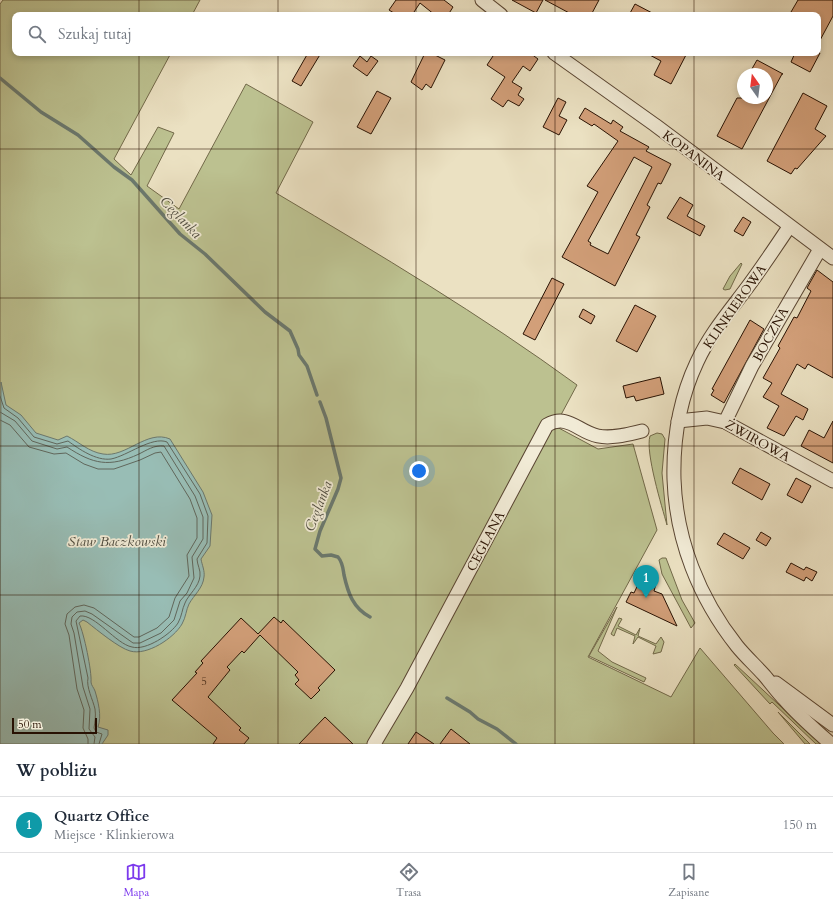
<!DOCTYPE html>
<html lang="pl">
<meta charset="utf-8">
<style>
body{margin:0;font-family:Cardo,serif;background:#f2f2f3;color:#1f2937}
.compass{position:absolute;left:737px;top:68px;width:36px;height:36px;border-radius:50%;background:#fff;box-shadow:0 2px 6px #0003;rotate:346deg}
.scale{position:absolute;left:12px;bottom:10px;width:85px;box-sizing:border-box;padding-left:4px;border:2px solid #281102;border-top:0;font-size:11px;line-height:14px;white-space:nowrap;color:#281102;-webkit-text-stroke:3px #f2ecd7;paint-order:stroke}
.you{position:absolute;left:419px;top:471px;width:14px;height:14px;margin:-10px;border:3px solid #fff;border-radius:50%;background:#1a73e8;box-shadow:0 0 0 6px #1a73e833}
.badge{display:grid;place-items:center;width:26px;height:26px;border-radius:50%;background:#7c3aed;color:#fff;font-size:13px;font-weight:700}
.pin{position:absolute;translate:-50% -33px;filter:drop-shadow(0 1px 2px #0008)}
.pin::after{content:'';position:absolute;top:21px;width:14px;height:12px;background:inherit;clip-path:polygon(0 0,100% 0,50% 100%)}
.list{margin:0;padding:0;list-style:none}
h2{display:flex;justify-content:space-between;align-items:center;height:52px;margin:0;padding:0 16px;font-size:17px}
h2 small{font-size:13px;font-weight:400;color:#747a83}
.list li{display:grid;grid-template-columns:26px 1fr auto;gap:12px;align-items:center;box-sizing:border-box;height:56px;padding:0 16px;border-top:1px solid #e0e1e3}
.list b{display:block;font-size:15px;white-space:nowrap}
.list p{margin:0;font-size:13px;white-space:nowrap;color:#747a83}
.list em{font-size:13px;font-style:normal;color:#747a83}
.icon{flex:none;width:22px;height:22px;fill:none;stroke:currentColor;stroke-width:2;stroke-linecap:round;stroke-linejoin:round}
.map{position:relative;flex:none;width:833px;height:744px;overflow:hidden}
.search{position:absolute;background:#fff;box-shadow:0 2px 6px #0003;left:12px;right:12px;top:12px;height:44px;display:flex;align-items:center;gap:10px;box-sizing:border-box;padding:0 14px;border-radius:8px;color:#747a83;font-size:15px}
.sheet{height:108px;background:#fff}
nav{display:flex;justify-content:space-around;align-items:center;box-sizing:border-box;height:56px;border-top:1px solid #e0e1e3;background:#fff;font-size:11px;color:#747a83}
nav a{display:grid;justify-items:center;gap:2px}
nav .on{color:#7c3aed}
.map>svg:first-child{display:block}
.green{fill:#bcc190;stroke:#726949}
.water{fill:#98bdb5;stroke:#6b786d}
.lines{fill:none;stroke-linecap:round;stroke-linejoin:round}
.shore{stroke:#60675c;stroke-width:1}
.stream{stroke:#6b786d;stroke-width:3.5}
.building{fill:#d29f79;stroke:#281102;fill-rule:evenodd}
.minor-casing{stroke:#594532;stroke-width:15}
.minor{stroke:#f2ecd7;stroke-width:13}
.grid{fill:none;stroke:#281102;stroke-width:1;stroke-opacity:0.55}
.labels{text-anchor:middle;stroke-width:3.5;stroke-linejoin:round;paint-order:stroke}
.number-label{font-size:11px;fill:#523420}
.street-label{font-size:13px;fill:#281102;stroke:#f2ecd7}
.water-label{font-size:14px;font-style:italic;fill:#4f4d41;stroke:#f2ecd7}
</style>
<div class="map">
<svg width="833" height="744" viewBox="0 0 833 744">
<rect width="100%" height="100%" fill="#ebe1c2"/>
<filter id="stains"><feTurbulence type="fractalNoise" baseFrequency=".005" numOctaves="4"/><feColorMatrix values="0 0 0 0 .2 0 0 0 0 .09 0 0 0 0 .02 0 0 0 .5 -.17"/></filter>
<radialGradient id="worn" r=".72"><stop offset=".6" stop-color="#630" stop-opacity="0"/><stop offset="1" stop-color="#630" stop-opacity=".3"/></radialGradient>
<g class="green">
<path d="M3,0H200L192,15H15V53H171L114,159L131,175L158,127L174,133L147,186L179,209L246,84L313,122L276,193C379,254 481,315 577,385L555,426L598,449L633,444L657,530L588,657L671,697L700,648L773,733L784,744H0V4Z"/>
<path d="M741,263L742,264L730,289L725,290L723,289L730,276Z"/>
<path d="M657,433L662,434L665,439L662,473L667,525C662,507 645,452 650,436Z"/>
<path d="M662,558H666L682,600L695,623L691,628L662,574L659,560Z"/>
<path d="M617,607L598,651L612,662L646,678L644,682L589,656Z"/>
<path d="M619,618L622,619L618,626L636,635L640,628L638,636L656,644L661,637L664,642L661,652L653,654L656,646L638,637L633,644L635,636L617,628L614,636L611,634Z"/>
<path d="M735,664L821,744H816L772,702L770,704L734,665Z"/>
<path d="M778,712L810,744H805Z"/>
</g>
<path class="water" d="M1,382L6,405L21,415L36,433L58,440L67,436C79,442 89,452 103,454C126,458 147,429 170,439L203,492L212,515L210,546L201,559C202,565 205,571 204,577C203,588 194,595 189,604C186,610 186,617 182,624C174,638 147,656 130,651C119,648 97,630 87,622L83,620L79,623C84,633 92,672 91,682C91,685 94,688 95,691C98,701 102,716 98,727L108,730V735L102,744H0Z"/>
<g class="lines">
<g class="shore">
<path d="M0,396L4,408L18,418L34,437L57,444L68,441C79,449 96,461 111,459C127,456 152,436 167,442L200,494L208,516L207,543L197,559C197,564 201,571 200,576C199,587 188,595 185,603C182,609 182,616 178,623C171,634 146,651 132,647C116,644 95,614 80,616L76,621L88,678C86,687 93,700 95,709C96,716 95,721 94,728L96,732L102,734L99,744"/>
<path d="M0,412L15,421L32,441L57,449L67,447C93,464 109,468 139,454C147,450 154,445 164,446L195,496L203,517V539L192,557L194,578L187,593L180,601L174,620L161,633L140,643H133L92,614L85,611L77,612L72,617L71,624L74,633L83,687L90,709L89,729L95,737L94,744"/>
<path d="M0,420L10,425L29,447L54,454L66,453L84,464L98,469H114L140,460L155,453L161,452L190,499L197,518V538L187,555L189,576L175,598L169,617L157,628L139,637H134L94,608L84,605L75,607L67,614L65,624L69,635L77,689L84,710L83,728L88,739V744"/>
</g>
<g class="stream">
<path d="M0,78L41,112L78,135L114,167L132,180L180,234L205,254L265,312L290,331L298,349L299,355L307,366L317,395"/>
<path d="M320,402L326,418L341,478L338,489L320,531L315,549L322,556L331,555L338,557C343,563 343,569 344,575C348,593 353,608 370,617"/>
<path d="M447,698L470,712L478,719L497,729L516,744"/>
</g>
</g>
<g class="building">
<path d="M396,0H444L453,7L448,15H435L420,3L412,15H397L389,10Z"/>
<path d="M512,0H543L536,13Z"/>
<path d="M545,0H599L591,15H573Z"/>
<path d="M798,0H833V16L818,44V15H796L791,12Z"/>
<path d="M635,4L656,15H629Z"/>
<path d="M308,53H321L301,86L292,81Z"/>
<path d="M425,53H431L445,60L431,88L426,84L422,90L411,82Z"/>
<path d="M495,53H530L538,59L530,71L523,66L512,82L522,88L518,95L524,99L519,106L508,100L503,107L491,99L505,77L487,65Z"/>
<path d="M646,53H687L671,84L654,75L661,61Z"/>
<path d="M795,53H820L810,72L791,62Z"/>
<path d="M360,56L367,62L371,56L378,61L367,76L353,66Z"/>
<path d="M757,60L783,74H782L742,149L717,136L737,98H767V74H749Z"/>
<path d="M377,91L391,98L371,134L357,127Z"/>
<path d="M803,93L827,106L815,129L826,136L797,169L795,168L791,174L767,161Z"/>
<path d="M558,98L566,102L559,116L567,120L559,135L543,127Z"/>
<path d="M585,108L611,124L613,120L623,127L620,131L649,147L646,151L671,164L661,184L658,183L647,205L650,207L636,235L640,237L615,286L562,257L598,192L587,186L618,141L594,124L592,126L579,118ZM634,157L652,167L608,254L590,245L591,243L588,241Z"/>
<path d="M680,197L693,205L687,216L705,226L700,236L667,218Z"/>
<path d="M743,217L751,222L743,236L734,231Z"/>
<path d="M817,270L833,282V378L808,364L805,369L797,364L781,394L808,409L803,420L796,416L784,436L767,428L779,406L763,397L772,383L763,378L780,348L778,346L794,317L797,318L811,291L807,288Z"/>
<path d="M552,278L564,284L535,340L523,334Z"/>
<path d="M635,305L656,316L637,352L616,341Z"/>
<path d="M583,309L595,316L591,324L579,317Z"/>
<path d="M750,320L764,329L724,403L711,395L714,390L712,389Z"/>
<path d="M660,377L664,394L636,401L634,396L626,398L623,386Z"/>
<path d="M833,421V463L801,446L809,430L824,438Z"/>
<path d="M740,468L770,484L762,500L732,483Z"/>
<path d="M796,478L811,486L802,503L787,495Z"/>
<path d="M761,532L771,538L766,546L756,540Z"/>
<path d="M724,533L750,548L743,559L717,544Z"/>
<path d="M791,563L804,570L806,567L817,572L812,581L806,577L804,581L786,572Z"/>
<path d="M644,572L653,577L656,584L654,591L662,594L677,626L626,602L631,592L634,593Z"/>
<path d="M274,617L281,623L283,620L335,670L318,688L320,690L311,699L295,684L299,680L295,675L298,672L260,635L244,653L242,651L227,667L230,670L208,697L241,728L239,730L249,738L244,744H213L217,738L172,700L197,673L195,672L203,663L201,661L241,618L258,634Z"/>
<path d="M325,717L353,744H299Z"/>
<path d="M451,729L470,744H440Z"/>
<path d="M416,732L434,744H408Z"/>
</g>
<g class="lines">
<defs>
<g id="minor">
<path d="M482,0L501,15"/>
<path d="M554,53L655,125L833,258"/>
<path d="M789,227C775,248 761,269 746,289C728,313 710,334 697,362C680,398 673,439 674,479C676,540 699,598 737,646C745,656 755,665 764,675C771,683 777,692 785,700C799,716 815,730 831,744"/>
<path d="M678,421L707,418L725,422L833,481"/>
<path d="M725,422L752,366L820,249"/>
<path d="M776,683L833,725"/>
<path d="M374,744L407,688L547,425C568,413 578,432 598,436C612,439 629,434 642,431"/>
</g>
</defs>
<use href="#minor" class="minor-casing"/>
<use href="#minor" class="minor"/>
</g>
<path class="grid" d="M139,0V15M278,0V15M416,0V15M555,0V15M694,0V15M139,53V744M278,53V744M416,53V744M555,53V744M694,53V744M0,149H833M0,298H833M0,446H833M0,595H833"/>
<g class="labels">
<g class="number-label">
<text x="204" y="685">5</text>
</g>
<g class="street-label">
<text transform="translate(694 155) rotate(37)" y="5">KOPANINA</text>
<text transform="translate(734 306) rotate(-55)" y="5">KLINKIEROWA</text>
<text transform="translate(770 334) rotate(-61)" y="5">BOCZNA</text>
<text transform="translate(758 440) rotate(29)" y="5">ŻWIROWA</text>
<text transform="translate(485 541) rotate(-62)" y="5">CEGLANA</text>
</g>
<g class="water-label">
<text transform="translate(181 217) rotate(46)" y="5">Ceglanka</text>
<text transform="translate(318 506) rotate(-69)" y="5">Ceglanka</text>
<text x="117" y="546">Staw Baczkowski</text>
</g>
</g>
<rect width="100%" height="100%" filter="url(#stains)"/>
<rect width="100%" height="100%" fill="url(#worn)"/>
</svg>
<svg class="compass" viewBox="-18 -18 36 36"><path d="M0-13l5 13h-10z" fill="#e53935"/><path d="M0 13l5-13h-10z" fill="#747a83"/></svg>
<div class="scale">50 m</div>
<div class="you"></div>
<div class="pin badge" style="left:646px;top:598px;background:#0f9aa8">1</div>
<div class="search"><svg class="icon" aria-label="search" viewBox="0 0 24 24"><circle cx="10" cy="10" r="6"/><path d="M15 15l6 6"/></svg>Szukaj tutaj</div>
</div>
<section class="sheet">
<h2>W pobliżu<small></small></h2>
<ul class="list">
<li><span class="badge" style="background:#0f9aa8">1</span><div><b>Quartz Office</b><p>Miejsce · Klinkierowa</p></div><em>150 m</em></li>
</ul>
</section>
<nav>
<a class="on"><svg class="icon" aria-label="map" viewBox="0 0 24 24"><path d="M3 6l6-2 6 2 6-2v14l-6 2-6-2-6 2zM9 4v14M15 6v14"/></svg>Mapa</a>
<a><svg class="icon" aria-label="directions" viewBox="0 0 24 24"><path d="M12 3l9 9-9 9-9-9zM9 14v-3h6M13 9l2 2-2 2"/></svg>Trasa</a>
<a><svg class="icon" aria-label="saved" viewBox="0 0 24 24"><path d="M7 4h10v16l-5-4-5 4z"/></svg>Zapisane</a>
</nav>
